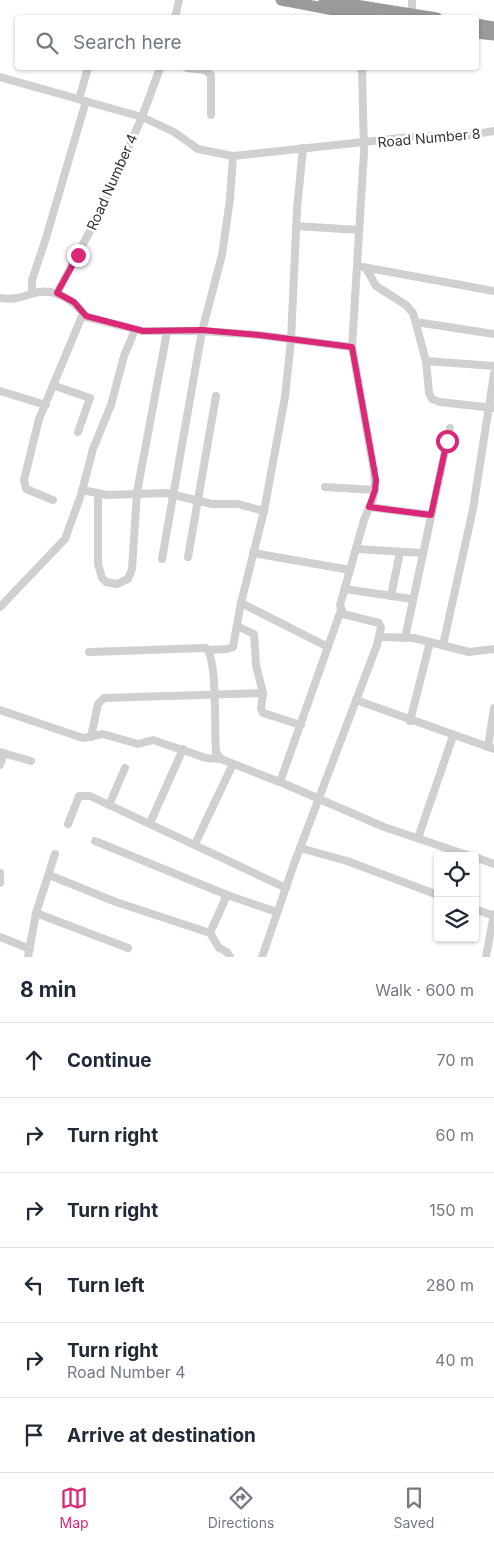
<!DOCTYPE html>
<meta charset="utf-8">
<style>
body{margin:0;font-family:Inter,sans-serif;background:#f6f6f7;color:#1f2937}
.controls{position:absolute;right:15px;bottom:15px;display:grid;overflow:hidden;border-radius:5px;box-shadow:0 1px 4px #0004}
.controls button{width:45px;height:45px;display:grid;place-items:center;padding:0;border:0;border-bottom:1px solid #e0e1e3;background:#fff;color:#1f2937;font:25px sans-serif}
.stop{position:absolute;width:15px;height:15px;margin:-11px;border:4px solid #db2777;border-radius:50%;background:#fff}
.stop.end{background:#db2777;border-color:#fff;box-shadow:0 1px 5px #0008}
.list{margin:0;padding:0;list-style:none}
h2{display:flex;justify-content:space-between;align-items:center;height:65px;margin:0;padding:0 20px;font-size:21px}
h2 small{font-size:16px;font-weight:400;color:#747a83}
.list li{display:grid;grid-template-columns:32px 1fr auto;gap:15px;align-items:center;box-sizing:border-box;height:75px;padding:0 20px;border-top:1px solid #e0e1e3}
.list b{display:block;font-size:19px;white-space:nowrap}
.list p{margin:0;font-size:16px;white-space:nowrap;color:#747a83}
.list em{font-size:16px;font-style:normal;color:#747a83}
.icon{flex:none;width:28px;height:28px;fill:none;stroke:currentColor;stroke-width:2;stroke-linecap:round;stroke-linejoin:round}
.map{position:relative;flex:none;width:494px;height:957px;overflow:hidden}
.search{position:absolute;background:#fff;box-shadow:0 1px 4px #0004;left:15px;right:15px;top:15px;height:55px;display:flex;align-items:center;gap:12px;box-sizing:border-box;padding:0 18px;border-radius:5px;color:#747a83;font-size:19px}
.sheet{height:515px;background:#fff}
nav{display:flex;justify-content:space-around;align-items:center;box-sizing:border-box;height:70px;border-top:1px solid #e0e1e3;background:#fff;font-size:14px;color:#747a83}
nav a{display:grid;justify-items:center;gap:2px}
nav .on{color:#db2777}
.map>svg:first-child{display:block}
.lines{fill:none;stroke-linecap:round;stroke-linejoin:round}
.minor{stroke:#d0d0d0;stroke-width:8}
.highway{stroke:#9a9a9a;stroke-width:11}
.route{stroke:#db2777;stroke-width:6}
.labels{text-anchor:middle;stroke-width:5;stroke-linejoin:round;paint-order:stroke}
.street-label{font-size:14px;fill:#333;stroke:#fff}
</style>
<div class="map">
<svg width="494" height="957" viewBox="0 0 494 957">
<rect width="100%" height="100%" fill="#fff"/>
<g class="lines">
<g class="minor">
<path d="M412,0V18"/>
<path d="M175,18L179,0"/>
<path d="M187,68L205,70L211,75V115"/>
<path d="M0,77L142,117L174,132L198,149L233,156L410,137L470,135L494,131"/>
<path d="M79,99L88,68"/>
<path d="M296,226L359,230"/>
<path d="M363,267L494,291"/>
<path d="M366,268L376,286L406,305L413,313L426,361L429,393L432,399L440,402L493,408"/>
<path d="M32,293V280L46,238L86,101"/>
<path d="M57,293L98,216L142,117L160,68"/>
<path d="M0,298C12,300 19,298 31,294C54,286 72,299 86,316"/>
<path d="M416,322L494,334"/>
<path d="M426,361L494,366"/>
<path d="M55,386L90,398L78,432"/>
<path d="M0,391L46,405"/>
<path d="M325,487L375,490"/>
<path d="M82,490L107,495L166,493L212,504H238L264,511"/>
<path d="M98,494V564L102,578L106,582L117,584L128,579L132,569L137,492L167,332"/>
<path d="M53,500L26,489L24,480L39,419L82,316L143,331H202L259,335L352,347"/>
<path d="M369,507L431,515"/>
<path d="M357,549L422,553"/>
<path d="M253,553L350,570"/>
<path d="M188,557L216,396"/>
<path d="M162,559L202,331L222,255L230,199L233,156"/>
<path d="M345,589L412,599"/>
<path d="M391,596L400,552"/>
<path d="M241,603L328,647"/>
<path d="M0,607L65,539L81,495L93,449L111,405L124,356L135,330"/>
<path d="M237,626L254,634L256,665L263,693L261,709L263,713L301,725"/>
<path d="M380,637L414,638L469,652L494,649"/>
<path d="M405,638L450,428"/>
<path d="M443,645L473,509L494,374"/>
<path d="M208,650L227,649L233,647L241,603L264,511L285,397L291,340L297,209L303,148"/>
<path d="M89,652L206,648C218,659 214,733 216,752L221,759L287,785L384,827L470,856"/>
<path d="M356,700L494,749"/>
<path d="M0,710L83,738L103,734L138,744L153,740L206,758L221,759"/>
<path d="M410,721L430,642"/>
<path d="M91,737L98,704L104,698L263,693"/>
<path d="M488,747L494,708"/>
<path d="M0,752L31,761"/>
<path d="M0,765L4,753"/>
<path d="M280,782L341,610"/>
<path d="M109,805L125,768"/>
<path d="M150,823L183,749"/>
<path d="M68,824L79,796H90L286,888"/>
<path d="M418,838L453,736"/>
<path d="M95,841L227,895L277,912"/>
<path d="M195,844L233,764"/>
<path d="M300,848L347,861L438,895"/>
<path d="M475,857L494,864"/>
<path d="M0,873V883"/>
<path d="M49,875L116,902L210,933L219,948L227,952L230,957"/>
<path d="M475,909L494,916"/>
<path d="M36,913L128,948"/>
<path d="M210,933L227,895"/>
<path d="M0,937L30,949"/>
<path d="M28,957L36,913L55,854"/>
<path d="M262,957L294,864L377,645L381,628L379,623L343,614L340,605L364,520L373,499L375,490L374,471L352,347L364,152L362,68"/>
<path d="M486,957L494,914"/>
</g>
<g class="highway">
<path d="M281,0L377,18"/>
<path d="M324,0L437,18"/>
<path d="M476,24L494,27"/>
<path d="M476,33L494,35"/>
</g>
</g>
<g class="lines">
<path class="route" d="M78,255L57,293L74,302L86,316L143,331L202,330L259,335L352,347L376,480L375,490L369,507L431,515L447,441"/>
</g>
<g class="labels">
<g class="street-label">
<text transform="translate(429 138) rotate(-5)" y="5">Road Number 8</text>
<text transform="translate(112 182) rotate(-66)" y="5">Road Number 4</text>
</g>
</g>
</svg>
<div class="controls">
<button><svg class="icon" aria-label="locate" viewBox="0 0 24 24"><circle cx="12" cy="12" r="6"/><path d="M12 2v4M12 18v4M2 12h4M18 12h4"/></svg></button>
<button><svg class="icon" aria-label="layers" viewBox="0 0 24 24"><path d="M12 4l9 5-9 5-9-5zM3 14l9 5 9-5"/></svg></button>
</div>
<div class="stop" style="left:447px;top:441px"></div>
<div class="stop end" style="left:78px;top:255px"></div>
<div class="search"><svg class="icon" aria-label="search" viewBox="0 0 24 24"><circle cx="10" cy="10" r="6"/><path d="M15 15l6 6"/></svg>Search here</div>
</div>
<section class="sheet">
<h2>8 min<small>Walk · 600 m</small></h2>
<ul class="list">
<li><svg class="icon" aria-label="ahead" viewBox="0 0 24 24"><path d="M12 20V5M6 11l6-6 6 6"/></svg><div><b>Continue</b></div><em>70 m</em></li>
<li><svg class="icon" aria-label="right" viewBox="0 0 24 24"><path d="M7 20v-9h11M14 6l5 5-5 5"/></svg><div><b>Turn right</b></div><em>60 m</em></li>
<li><svg class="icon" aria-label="right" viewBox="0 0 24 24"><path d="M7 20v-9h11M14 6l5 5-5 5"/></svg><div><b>Turn right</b></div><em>150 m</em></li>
<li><svg class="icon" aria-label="left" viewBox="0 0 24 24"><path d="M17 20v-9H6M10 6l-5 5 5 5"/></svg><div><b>Turn left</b></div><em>280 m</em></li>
<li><svg class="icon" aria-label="right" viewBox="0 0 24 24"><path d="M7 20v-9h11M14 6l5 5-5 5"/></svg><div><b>Turn right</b><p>Road Number 4</p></div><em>40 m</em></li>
<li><svg class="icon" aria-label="arrive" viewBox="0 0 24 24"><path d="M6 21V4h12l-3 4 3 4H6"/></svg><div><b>Arrive at destination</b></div></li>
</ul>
</section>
<nav>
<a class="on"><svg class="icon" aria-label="map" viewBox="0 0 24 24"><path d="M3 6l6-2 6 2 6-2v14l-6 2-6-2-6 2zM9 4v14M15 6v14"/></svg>Map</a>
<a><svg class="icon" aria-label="directions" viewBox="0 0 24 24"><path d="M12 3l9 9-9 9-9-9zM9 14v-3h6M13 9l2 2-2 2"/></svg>Directions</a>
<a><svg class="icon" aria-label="saved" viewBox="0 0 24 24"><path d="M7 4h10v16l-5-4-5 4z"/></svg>Saved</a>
</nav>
